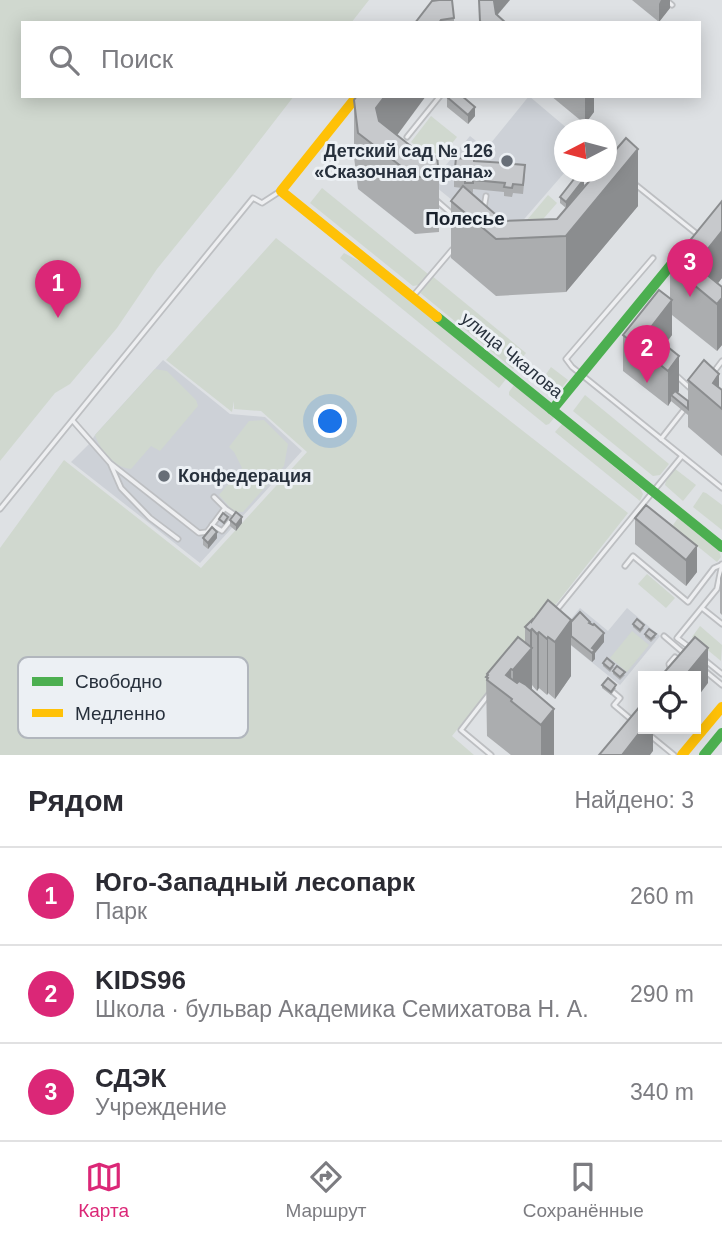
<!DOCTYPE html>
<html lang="ru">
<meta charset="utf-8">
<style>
body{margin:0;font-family:Arial,sans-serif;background:#f2f2f3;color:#2b2b33}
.controls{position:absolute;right:21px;bottom:21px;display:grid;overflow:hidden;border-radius:0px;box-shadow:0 4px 18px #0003}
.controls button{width:63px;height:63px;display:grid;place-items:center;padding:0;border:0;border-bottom:2px solid #e1e1e2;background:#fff;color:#2b2b33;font:35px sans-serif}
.compass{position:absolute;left:554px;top:119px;width:63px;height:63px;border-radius:50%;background:#fff;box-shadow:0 4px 18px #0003;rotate:264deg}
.you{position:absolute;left:331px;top:422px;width:24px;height:24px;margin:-18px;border:5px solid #fff;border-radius:50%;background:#1a73e8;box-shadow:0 0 0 10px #1a73e833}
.badge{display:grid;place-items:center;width:46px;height:46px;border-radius:50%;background:#db2777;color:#fff;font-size:23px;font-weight:700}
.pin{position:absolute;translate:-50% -58px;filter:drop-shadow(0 2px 4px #0008)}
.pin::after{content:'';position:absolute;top:37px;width:24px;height:21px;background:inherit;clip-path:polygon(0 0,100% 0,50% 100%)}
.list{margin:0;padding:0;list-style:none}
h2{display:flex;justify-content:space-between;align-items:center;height:91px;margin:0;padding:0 28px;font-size:30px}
h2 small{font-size:23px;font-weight:400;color:#7c7c81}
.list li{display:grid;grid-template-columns:46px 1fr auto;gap:21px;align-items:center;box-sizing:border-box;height:98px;padding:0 28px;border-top:2px solid #e1e1e2}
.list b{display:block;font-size:26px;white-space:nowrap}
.list p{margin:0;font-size:23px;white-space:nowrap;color:#7c7c81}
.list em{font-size:23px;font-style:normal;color:#7c7c81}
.icon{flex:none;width:38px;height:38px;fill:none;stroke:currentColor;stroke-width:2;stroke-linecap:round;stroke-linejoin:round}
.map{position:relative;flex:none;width:722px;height:755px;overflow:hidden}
.search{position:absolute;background:#fff;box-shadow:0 4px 18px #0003;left:21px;right:21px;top:21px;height:77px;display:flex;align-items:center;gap:18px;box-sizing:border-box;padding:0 24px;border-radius:0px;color:#7c7c81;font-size:26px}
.sheet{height:385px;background:#fff}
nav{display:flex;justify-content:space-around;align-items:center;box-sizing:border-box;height:98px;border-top:2px solid #e1e1e2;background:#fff;font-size:19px;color:#7c7c81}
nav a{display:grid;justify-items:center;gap:4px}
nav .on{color:#db2777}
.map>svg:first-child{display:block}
.built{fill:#cdd1d7}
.green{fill:#d0d8cf}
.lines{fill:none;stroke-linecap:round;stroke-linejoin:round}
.lane-casing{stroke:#bdbfc2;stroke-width:7}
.lane{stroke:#eeeff1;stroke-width:3.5}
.fast{stroke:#4caf50;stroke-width:10}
.slow{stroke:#ffc107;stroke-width:10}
.wall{fill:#abadaf}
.shaded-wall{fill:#8b8d8f}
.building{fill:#c7c9cc;stroke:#8b8d8f;stroke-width:2}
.poi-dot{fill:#676e77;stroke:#ecf0f4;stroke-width:2.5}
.labels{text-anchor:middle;stroke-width:6;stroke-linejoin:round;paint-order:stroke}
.poi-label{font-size:18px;font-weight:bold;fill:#27303c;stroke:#ecf0f4;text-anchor:end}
.street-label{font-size:18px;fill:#27303c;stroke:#ecf0f4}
.neighbourhood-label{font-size:19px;font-weight:bold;fill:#19212c;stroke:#ecf0f4}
.key{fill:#ecf0f4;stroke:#b1b6bd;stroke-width:2}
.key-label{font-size:19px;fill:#27303c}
</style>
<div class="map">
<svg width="722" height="755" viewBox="0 0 722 755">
<rect width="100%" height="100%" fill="#dee1e4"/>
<g class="built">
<path d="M529,96L568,129L564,130L565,172L519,225L489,230L431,183L470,136L486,149Z"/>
<path d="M163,360L230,414L265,417L302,451L200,563L71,462L90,443L95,435Z"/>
<path d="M580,608L608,631L627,608L660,636L620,685L558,635Z"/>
</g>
<g class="green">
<path d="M0,0H369L351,23H23V96H294L233,175L157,269L117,328L70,384L55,393L0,461Z"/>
<path d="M431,116L457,137L437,162L411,142Z"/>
<path d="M322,188L428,274L419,285L413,286L310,203Z"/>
<path d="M548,195L557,203L531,233L522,226Z"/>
<path d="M276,238L628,513L452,736L474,755H0V548L64,460L201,568L307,452L261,411L234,409V401L232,412L166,360Z"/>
<path d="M344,253L365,264L506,379L499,388L340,258Z"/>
<path d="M431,275L526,353L513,369L418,291Z"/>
<path d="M551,367L568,380L560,390L553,393L544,386L542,380Z"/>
<path d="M155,369L167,371L196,400L198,406L160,451L151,446L131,469C115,468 100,450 95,435Z"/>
<path d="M514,385L554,418L549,424L546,425L509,395V392Z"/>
<path d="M585,395L669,464L660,475L653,476L573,411Z"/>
<path d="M264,420L288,444L284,466L243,512H234L219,495L242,468L234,452L229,447L249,421Z"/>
<path d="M562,424L640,488L643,494L640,501L555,432Z"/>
<path d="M674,468L696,485L683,501L665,485L666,480Z"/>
<path d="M703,492L706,493L722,505V530L693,507Z"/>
<path d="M678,518L719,551L721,557L717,562L675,528L673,525Z"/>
<path d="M647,574L675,598L666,608L638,584Z"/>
<path d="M700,626L722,645L721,661L692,637Z"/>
<path d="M632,631L649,645L627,672L610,658Z"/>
</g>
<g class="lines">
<defs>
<g id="lane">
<path d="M666,0L672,5"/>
<path d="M407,137L440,96"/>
<path d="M582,183L588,181L596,172"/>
<path d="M636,185L697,234"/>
<path d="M437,201L452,214"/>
<path d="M484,208L486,196"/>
<path d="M653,258L566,359L572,367L722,488"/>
<path d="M414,295L452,250"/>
<path d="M713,373L722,361"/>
<path d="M678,377L690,388"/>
<path d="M73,421L110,463L199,533L207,532L225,508L214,497"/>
<path d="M661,439L683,411"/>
<path d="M111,465L121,488L150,518L178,539"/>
<path d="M0,509L253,198L262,203L279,192"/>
<path d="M212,525L222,531L235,515L226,509"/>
<path d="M625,566L633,556L688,602L714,568L721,565"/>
<path d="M702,608L722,624"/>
<path d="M555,612L682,456"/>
<path d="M664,636L685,654"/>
<path d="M689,647L677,638L717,589L722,564"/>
<path d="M706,661L722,674"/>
<path d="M705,671L722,685"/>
<path d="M674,676L672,675L669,664L675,657L678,660"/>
<path d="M613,692L620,698L614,705L633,721"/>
<path d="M489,694L461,730L491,755"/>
<path d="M652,737L674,755"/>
</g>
</defs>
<use href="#lane" class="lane-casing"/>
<use href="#lane" class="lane"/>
<g class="fast">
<path d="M437,317L722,547"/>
<path d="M552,410L679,255"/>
<path d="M704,755L722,733"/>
</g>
<g class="slow">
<path d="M357,96L281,191L437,317"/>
<path d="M682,755L722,707"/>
</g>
</g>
<g class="wall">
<path d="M632,0H670V8L659,22Z"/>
<path d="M454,18V23H415Z"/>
<path d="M551,96H594V112L585,124Z"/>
<path d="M447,97L475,116L468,124L447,107Z"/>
<path d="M354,100L397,136L439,176V232L415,234L358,189L354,157Z"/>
<path d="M474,161L514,164L525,174L523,194L513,193L512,197L504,196V192L473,189V193L470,192L503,221L557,219L566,208L560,203V197L584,186L570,204L638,206L566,292L496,296L451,258V201L462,188L454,187V178Z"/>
<path d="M722,201V278L718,283L722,287V345L717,351L672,315V335L665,345L679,391L678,393L688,401V380L719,388L722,390V456L688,427V415L671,401L668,406L623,371V335L670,298V265Z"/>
<path d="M646,505L697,572L686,586L635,544V518Z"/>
<path d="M230,520L242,523L236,531L230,526Z"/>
<path d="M203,538H217L208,549L203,545Z"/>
<path d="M722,571V615L720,613V578Z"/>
<path d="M532,621L590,624L604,642L595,653V659L592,662L571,645V676L555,699L548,693L547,695L539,688L537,691L532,685V690L554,755H511L487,736L486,677L487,674L525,643V627Z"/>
<path d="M633,624L644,628L640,633L633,627Z"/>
<path d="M645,634L656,637L651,642L645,637Z"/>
<path d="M603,663L614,667L610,672L603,666Z"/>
<path d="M613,671L625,675L620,680L613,674Z"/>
<path d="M602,685L616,688L611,695L602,688Z"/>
<path d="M659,729H671L666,734Z"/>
</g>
<g class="shaded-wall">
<path d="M495,0H510L494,19V1Z"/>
<path d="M661,0H670V8L659,22V4Z"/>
<path d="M385,96H426L384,153L376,108Z"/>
<path d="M585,96H594V112L585,124Z"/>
<path d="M475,107V116L468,124V115Z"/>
<path d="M638,149V206L566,292V236Z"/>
<path d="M584,179V186L566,208V202Z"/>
<path d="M722,231V278L708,296L695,265Z"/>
<path d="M722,298V345L717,351V304Z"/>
<path d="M672,300V335L653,359L648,331Z"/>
<path d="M679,356V391L674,398L671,395V401L668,406V371Z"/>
<path d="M719,374V406L713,383Z"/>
<path d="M242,517V523L236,531V525Z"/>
<path d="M217,532V538L208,549V543Z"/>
<path d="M697,546V572L686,586V560Z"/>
<path d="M571,620V676L555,699V642Z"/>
<path d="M532,629V705L513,702V670L530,650V631Z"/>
<path d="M539,632V688L537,691V634Z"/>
<path d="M604,633V642L595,653V659L592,662V648Z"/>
<path d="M548,637V693L547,695V639Z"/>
<path d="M708,648V683L696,699V676H685Z"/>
<path d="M511,669V699L506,675Z"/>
<path d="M554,709V755H541V725Z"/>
<path d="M643,728L653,729V751L650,755H622Z"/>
</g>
<g class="building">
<path d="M439,0H452L454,18L441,20L439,23H415L432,1Z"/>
<path d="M479,0H495L494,1L496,14L506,23H482L480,21Z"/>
<path d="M357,96H385L376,108L379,121L426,158L437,156L439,176L415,177L358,133L354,100Z"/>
<path d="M448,96H462L475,107L468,115L447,97Z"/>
<path d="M626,138L638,149L566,236L496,239L451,201L463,186L503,221L557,219L597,172H606V161Z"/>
<path d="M467,155H474V161L506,163L507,159L514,160V164L525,165L523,185L513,184L512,188L504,187L505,183L473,180V183H465V179L454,178L456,158L466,159Z"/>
<path d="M578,174L584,179L566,202L560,197Z"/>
<path d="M722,201V231L695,265L722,287V298L717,304L670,265Z"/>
<path d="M659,290L672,300L648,331L679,356L668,371L623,335Z"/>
<path d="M704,360L719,374L713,383L722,390V409L688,380Z"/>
<path d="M675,391L688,401V409L671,395Z"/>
<path d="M646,505L697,546L686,560L635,518Z"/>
<path d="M236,512L242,517L236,525L230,520Z"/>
<path d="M223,513L228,517L224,523L219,519Z"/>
<path d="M212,527L217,532L208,543L203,538Z"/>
<path d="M548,600L571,620L555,642L548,637L547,639L539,632L537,634L532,629L530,631L525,627L532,620V621Z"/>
<path d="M580,612L590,622L589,623L593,625L594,624L604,633L592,648L595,650L592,653L571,636V622Z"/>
<path d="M637,619L644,625L640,630L633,624Z"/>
<path d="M649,629L656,634L651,639L645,634Z"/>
<path d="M518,637L532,648L513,670L511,669L506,675L517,683L519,681L526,685L554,709L541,725L511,701L512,699L487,680L488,678L486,677L488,675L487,674Z"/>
<path d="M695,637L708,648L685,676H661Z"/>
<path d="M607,658L614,664L610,669L603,663Z"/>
<path d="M617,666L625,672L620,677L613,671Z"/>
<path d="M608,678L616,685L611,692L602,685Z"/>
<path d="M641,705L643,707V728L622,755H599Z"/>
</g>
<g class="poi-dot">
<circle cx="507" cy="161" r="7"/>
<circle cx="164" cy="476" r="7"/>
</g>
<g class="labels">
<g class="poi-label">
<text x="493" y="157">Детский сад № 126<tspan x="493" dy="21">«Сказочная страна»</tspan></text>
<text x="178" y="482" text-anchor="start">Конфедерация</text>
</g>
<g class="street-label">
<text transform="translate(512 355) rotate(39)" y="6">улица Чкалова</text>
</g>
<g class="neighbourhood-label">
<text x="465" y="225">Полесье</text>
</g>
</g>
<rect x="18" y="657" width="230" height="81" rx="10" class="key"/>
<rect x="32" y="677" width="31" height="9" fill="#4caf50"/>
<rect x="32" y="709" width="31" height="8" fill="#ffc107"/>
<g class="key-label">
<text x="75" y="688">Свободно</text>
<text x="75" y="720">Медленно</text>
</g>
</svg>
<div class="controls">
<button><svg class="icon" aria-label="locate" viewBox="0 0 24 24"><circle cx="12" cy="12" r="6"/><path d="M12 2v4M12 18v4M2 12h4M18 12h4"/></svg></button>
</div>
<svg class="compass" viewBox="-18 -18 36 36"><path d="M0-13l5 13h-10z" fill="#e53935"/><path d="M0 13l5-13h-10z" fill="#7c7c81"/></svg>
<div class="you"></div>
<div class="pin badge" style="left:58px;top:318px">1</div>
<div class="pin badge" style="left:647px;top:383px">2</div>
<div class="pin badge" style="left:690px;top:297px">3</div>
<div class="search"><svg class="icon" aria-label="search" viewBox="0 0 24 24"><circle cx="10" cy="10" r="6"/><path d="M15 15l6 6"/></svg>Поиск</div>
</div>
<section class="sheet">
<h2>Рядом<small>Найдено: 3</small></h2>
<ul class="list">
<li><span class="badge">1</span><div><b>Юго-Западный лесопарк</b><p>Парк</p></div><em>260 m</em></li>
<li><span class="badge">2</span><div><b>KIDS96</b><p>Школа · бульвар Академика Семихатова Н. А.</p></div><em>290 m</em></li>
<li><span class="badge">3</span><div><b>СДЭК</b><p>Учреждение</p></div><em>340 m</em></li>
</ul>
</section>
<nav>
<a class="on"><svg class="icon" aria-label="map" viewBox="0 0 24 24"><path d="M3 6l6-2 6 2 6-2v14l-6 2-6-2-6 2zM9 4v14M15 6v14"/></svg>Карта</a>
<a><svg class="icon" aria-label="directions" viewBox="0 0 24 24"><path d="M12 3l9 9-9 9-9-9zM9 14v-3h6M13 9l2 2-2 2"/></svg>Маршрут</a>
<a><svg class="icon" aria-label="saved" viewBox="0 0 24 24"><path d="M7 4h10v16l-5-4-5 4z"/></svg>Сохранённые</a>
</nav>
